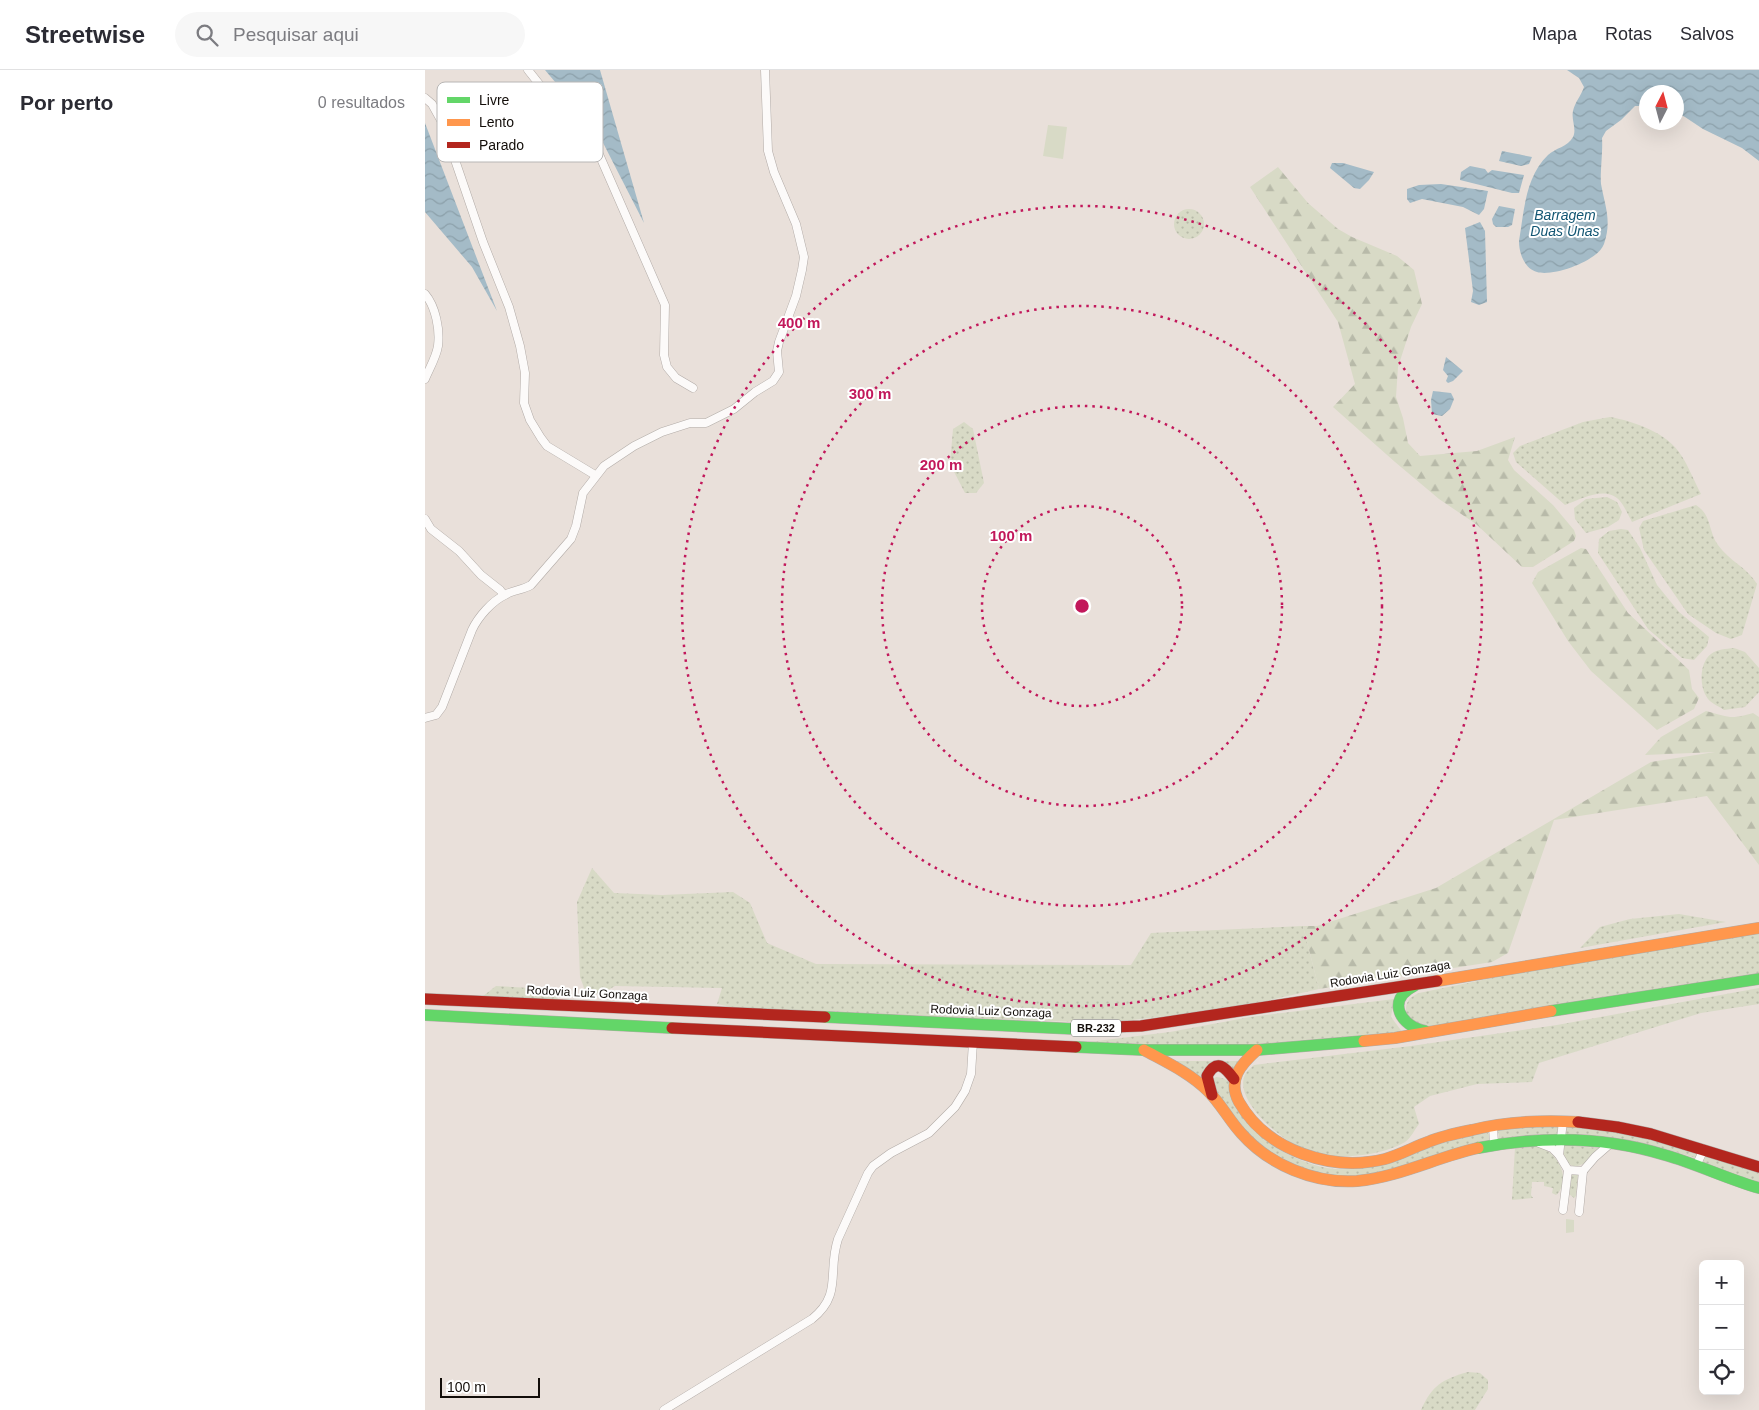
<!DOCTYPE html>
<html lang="pt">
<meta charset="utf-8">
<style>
body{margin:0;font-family:Arial,sans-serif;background:#f7f7f7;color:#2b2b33}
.controls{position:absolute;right:15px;bottom:15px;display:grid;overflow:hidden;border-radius:8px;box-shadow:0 5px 20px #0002}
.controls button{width:45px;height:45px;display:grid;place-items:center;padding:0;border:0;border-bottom:1px solid #e1e1e2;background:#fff;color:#2b2b33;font:25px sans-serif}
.compass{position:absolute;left:1214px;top:15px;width:45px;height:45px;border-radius:50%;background:#fff;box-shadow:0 5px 20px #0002;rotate:6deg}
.scale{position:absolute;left:15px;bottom:12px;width:100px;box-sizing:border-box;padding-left:5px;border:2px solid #120d09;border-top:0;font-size:14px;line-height:18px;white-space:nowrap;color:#120d09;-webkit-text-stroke:4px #fff;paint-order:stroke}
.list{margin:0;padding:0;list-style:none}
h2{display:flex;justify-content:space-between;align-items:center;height:65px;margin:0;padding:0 20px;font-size:21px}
h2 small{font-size:16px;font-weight:400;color:#7c7c81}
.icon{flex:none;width:28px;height:28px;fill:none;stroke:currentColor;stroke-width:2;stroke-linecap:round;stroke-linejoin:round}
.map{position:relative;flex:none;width:1334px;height:1340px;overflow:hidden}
header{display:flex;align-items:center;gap:30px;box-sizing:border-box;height:70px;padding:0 25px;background:#fff;border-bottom:1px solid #e1e1e2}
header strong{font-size:24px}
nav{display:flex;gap:28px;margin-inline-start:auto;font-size:18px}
.search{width:350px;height:45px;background:#f7f7f7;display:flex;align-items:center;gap:12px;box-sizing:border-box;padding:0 18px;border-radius:28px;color:#7c7c81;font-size:19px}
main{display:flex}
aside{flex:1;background:#fff}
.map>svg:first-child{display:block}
.grass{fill:url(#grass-dots)}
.forest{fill:url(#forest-firs)}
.garden{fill:#d8dac6}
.water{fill:url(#water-waves)}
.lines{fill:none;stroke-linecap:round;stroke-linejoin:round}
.street-casing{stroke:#b2aba7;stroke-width:9}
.fast-casing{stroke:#b2aba7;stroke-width:12}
.slow-casing{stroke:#b2aba7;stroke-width:12}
.jam-casing{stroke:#b2aba7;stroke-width:12}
.street{stroke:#fcfaf9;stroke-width:8}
.fast{stroke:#63d668;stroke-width:11}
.slow{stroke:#ff974d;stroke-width:11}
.jam{stroke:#b3261e;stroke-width:11}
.ring{fill:none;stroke:#c2185b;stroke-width:2.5;stroke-dasharray:2.5 5}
.labels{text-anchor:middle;stroke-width:4;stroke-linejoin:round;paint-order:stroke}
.shield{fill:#fff;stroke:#595653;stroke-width:1}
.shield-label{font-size:11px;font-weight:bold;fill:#120d09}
.street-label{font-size:12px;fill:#120d09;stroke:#fff}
.water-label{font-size:14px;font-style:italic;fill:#115572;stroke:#fff}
.key{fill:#fff;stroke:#b8b6b5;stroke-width:1}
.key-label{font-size:14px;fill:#120d09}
.centre{fill:#c2185b;stroke:#fff;stroke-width:2.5}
.ring-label{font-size:15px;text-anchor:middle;font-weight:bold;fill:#c2185b;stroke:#fff;stroke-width:4;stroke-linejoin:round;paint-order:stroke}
</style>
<header>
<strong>Streetwise</strong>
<div class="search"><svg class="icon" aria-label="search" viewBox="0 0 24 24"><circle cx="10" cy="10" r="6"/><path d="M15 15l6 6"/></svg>Pesquisar aqui</div>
<nav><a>Mapa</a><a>Rotas</a><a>Salvos</a></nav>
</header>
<main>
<aside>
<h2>Por perto<small>0 resultados</small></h2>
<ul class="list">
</ul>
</aside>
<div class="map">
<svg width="1334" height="1340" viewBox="0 0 1334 1340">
<defs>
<pattern id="grass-dots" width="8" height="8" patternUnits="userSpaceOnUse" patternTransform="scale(1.25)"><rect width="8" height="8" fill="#d8dac6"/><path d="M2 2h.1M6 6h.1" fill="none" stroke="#b8baa9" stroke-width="1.8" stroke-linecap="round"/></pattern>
<pattern id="forest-firs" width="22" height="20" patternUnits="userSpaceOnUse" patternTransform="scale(1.25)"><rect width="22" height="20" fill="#d8dac6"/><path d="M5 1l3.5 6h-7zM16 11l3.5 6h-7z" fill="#b8baa9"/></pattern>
<pattern id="water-waves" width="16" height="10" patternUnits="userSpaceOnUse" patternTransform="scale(1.25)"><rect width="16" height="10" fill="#a4bbc7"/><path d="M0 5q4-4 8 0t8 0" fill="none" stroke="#8ca0aa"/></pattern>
</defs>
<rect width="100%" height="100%" fill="#e9e0da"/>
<g class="grass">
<circle cx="764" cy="154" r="15"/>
<path d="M1185,347C1208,351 1243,363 1256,385C1264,397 1269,411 1276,424L1207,452C1203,445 1200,437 1195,431C1181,415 1157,429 1140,435L1091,392L1088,383L1095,376L1158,352Z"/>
<path d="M539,352L548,359L559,413L551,423H540L525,394L528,359Z"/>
<path d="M1182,427L1192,432L1197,442L1194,450L1183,457L1161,463L1150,449L1149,438L1161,429Z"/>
<path d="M1271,435C1287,445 1283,461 1293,475C1304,491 1323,498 1332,514L1317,565L1306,569L1291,563L1263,544L1219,480L1214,458L1218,451Z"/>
<path d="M1196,459L1203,460L1215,478L1232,515L1254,542L1284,567L1282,576L1269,590L1257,588L1223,559L1173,483L1174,469L1184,461Z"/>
<path d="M1309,578L1320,582L1334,598V622L1320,637L1299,640C1295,637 1286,633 1283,629C1274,617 1274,593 1286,584C1293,579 1300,579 1309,578Z"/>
<path d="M167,798L189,823L237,825L308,822L325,833L342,873L391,894L706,895L726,863L878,856L894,919L841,931L749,945L682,953L320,940L292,934L297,918L190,916L176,924L161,923L155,907L152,832Z"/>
<path d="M1254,844L1301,852L1155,878L1175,857L1205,849Z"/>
<path d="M1334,858V910L1002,960L981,947C980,934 982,928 994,923L1263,868Z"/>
<path d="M71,916L122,919L138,933L53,930Z"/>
<path d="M1334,918V934L1276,943L1114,993L1107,1012L1052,1014L1005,1026L989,1037L994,1054C990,1059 986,1068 980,1072C960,1084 920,1090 898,1084C890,1082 880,1079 872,1076C853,1067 806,1027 821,1003C823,1000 827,997 829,995L986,976L1132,955Z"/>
<path d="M969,929L966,947L978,963L894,975L647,974L745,962L825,947Z"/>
<path d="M747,991H816L809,1005L787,995L782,1021Z"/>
<path d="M791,1007C814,1008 810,1035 821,1050C838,1074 874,1093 902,1098C936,1104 968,1089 999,1079C1020,1072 1041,1067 1062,1062L1065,1066L1064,1072L943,1109L891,1104L836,1080L792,1032L788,1009Z"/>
<path d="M1133,1054V1066L1074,1070L1073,1059Z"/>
<path d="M1139,1056L1194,1059L1274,1082L1271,1088L1231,1076L1228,1078L1138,1065Z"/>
<path d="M1105,1075C1109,1076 1114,1077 1117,1078C1134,1085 1147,1111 1131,1125L1127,1123L1128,1118L1119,1116V1112H1107L1106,1125L1108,1128L1087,1130L1090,1077Z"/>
<path d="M1141,1075L1173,1078V1082C1159,1095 1143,1108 1137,1078Z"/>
<path d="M1282,1084L1334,1101V1112L1277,1094Z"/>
<path d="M1148,1103L1153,1105L1151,1126L1149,1128L1144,1124L1146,1104Z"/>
<path d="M1043,1302L1055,1303L1063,1310V1319L1050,1340H996C1007,1315 1018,1309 1043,1302Z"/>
</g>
<g class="forest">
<path d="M853,97L883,133L913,159L927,167L972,186L989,200L997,234L986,257L973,297L971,327L978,348L983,373L995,386L1052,381L1090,367L1083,390L1089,400L1128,435L1149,460L1151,466L1149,471L1108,497H1097L1051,454L1014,429L970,392L908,337L930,314L913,252L825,117Z"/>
<path d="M1156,478L1161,479L1203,543L1264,600L1267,619L1274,628L1269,639L1232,660L1166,601L1143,571L1107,513L1113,502Z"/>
<path d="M1281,641C1304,647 1305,650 1328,643L1334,647V795L1282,726L1129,750L1083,883L1067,892L894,919L878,856H892L1011,818L1226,692L1290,682L1220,685L1236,667Z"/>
<path d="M1141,1149L1149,1150V1162L1141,1163Z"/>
</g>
<path class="garden" d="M623,55L642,57L638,89L618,86Z"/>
<g class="water">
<path d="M120,0H175L219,153L173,63Z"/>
<path d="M1142,0H1334V91L1317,78L1278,59L1260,47L1252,43V22H1222L1221,36H1210L1196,50L1181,61L1177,68C1178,81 1175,102 1176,114C1180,136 1187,151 1179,174C1173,191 1128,207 1112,202C1099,198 1094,183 1094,171C1099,142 1100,107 1123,85C1130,78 1143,77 1148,67C1152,59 1146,50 1148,41C1150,32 1156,26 1159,17L1154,8Z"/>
<path d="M0,53L72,241L47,197L0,142Z"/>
<path d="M1077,81L1107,87L1104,94L1096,96L1074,91Z"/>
<path d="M907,93H918L949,102L944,110L935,119L929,118L905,98Z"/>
<path d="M1045,96L1060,99L1063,103L1067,100L1099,105L1094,123H1087L1035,110L1036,102Z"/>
<path d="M1016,114L1063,121L1059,139L1054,145L1038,137L997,129L985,133L982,129V119L994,115Z"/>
<path d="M1074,136L1090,139L1087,155L1083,157H1071L1068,154L1067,149Z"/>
<path d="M1055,152L1060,161L1062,232L1054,235L1046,232L1048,221L1040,158Z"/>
<path d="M1021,287L1038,301L1028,311L1023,313L1021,311L1023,306L1018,300Z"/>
<path d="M1008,321L1026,323L1029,329L1025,339L1017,346L1007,344L1006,330Z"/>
</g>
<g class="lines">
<defs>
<g id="street">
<path d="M103,0L130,34L157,58L170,75L240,235L239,285L242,297L251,308L268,318"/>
<path d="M0,28L7,34L17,52L58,172L84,237L95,276L100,303L99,333L105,350L116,368L122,376L170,405"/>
<path d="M0,224C11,237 15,260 13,276C11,288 4,299 0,309"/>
<path d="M0,449L6,459L34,481L56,505L75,520L79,525"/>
<path d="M0,648L11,645L17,637L47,560C53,547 67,531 80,525C88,520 98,520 106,515L146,469L151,456L158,423L179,396L209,376L237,362L265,353H281L309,339L330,322L348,311L354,302L352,281L354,272L371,226L377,200L379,187L371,154L349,102L343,81L340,0"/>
<path d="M1138,1051L1134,1085L1143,1100L1158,1101L1170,1087L1186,1073"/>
<path d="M1068,1056L1069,1074"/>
<path d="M1114,1073L1127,1078L1134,1085"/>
<path d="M1271,1096L1279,1079"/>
<path d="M1138,1140L1143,1100"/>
<path d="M1154,1142L1158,1101"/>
<path d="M239,1340L387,1249C418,1224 402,1202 413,1169L443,1103L448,1096L466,1083L504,1063L530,1037L540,1021L546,1004L548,972"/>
</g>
<g id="fast">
<path d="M989,916C961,930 975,956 1000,961"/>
<path d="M1126,941L1334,909"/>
<path d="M0,945L247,958"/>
<path d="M400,947L651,959L688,957"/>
<path d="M651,977L719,980H832L939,971"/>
<path d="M1053,1078C1115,1066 1179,1066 1240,1085C1272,1094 1302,1109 1334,1118"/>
</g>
<g id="slow">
<path d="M1012,911L1334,858"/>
<path d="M939,971L970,968L1126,941"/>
<path d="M719,980C741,992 765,1003 783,1021C796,1034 804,1050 816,1063C844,1095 890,1114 932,1111C974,1107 1012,1087 1053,1078"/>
<path d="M832,980C816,994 802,1010 814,1032C842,1081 907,1102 960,1089C975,1085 989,1077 1003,1072C1017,1066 1032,1063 1047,1060C1082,1051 1117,1050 1153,1052"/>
</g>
<g id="jam">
<path d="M0,929L400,947"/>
<path d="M688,957L716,956L1012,911"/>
<path d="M247,958L651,977"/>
<path d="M787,1025L782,1006C792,988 800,997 809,1009"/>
<path d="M1153,1052L1192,1057L1226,1064L1334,1097"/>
</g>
</defs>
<use href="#street" class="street-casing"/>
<use href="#fast" class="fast-casing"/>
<use href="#slow" class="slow-casing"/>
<use href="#jam" class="jam-casing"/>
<use href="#street" class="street"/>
<use href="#fast" class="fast"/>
<use href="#slow" class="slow"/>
<use href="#jam" class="jam"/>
</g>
<g class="ring">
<circle cx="657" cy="536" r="100"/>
<circle cx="657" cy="536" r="200"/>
<circle cx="657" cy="536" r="300"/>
<circle cx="657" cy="536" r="400"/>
</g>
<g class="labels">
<rect class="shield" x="646" y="949.5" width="50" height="17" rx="4"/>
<g class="shield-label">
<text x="671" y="962">BR-232</text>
</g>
<g class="street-label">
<text transform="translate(965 904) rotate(-9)" y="4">Rodovia Luiz Gonzaga</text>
<text transform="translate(162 923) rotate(3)" y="4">Rodovia Luiz Gonzaga</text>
<text transform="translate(566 941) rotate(2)" y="4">Rodovia Luiz Gonzaga</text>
</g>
<g class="water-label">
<text x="1140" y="150">Barragem<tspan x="1140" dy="16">Duas Unas</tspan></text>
</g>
</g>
<rect x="12" y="12" width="166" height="80" rx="8" class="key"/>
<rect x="22" y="27" width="23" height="6" fill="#63d668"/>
<rect x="22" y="49" width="23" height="7" fill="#ff974d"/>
<rect x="22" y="72" width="23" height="6" fill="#b3261e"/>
<g class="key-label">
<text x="54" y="35">Livre</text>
<text x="54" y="57">Lento</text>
<text x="54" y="80">Parado</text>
</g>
<circle cx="657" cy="536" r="8" class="centre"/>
<g class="ring-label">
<text x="374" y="258">400 m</text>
<text x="445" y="329">300 m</text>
<text x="516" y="400">200 m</text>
<text x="586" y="471">100 m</text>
</g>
</svg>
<div class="controls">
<button>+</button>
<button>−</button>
<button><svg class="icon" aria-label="locate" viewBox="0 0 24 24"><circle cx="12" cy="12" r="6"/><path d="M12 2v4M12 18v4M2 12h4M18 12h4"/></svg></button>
</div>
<svg class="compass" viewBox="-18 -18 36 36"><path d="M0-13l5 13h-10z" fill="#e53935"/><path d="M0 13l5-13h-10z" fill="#7c7c81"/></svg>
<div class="scale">100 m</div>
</div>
</main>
